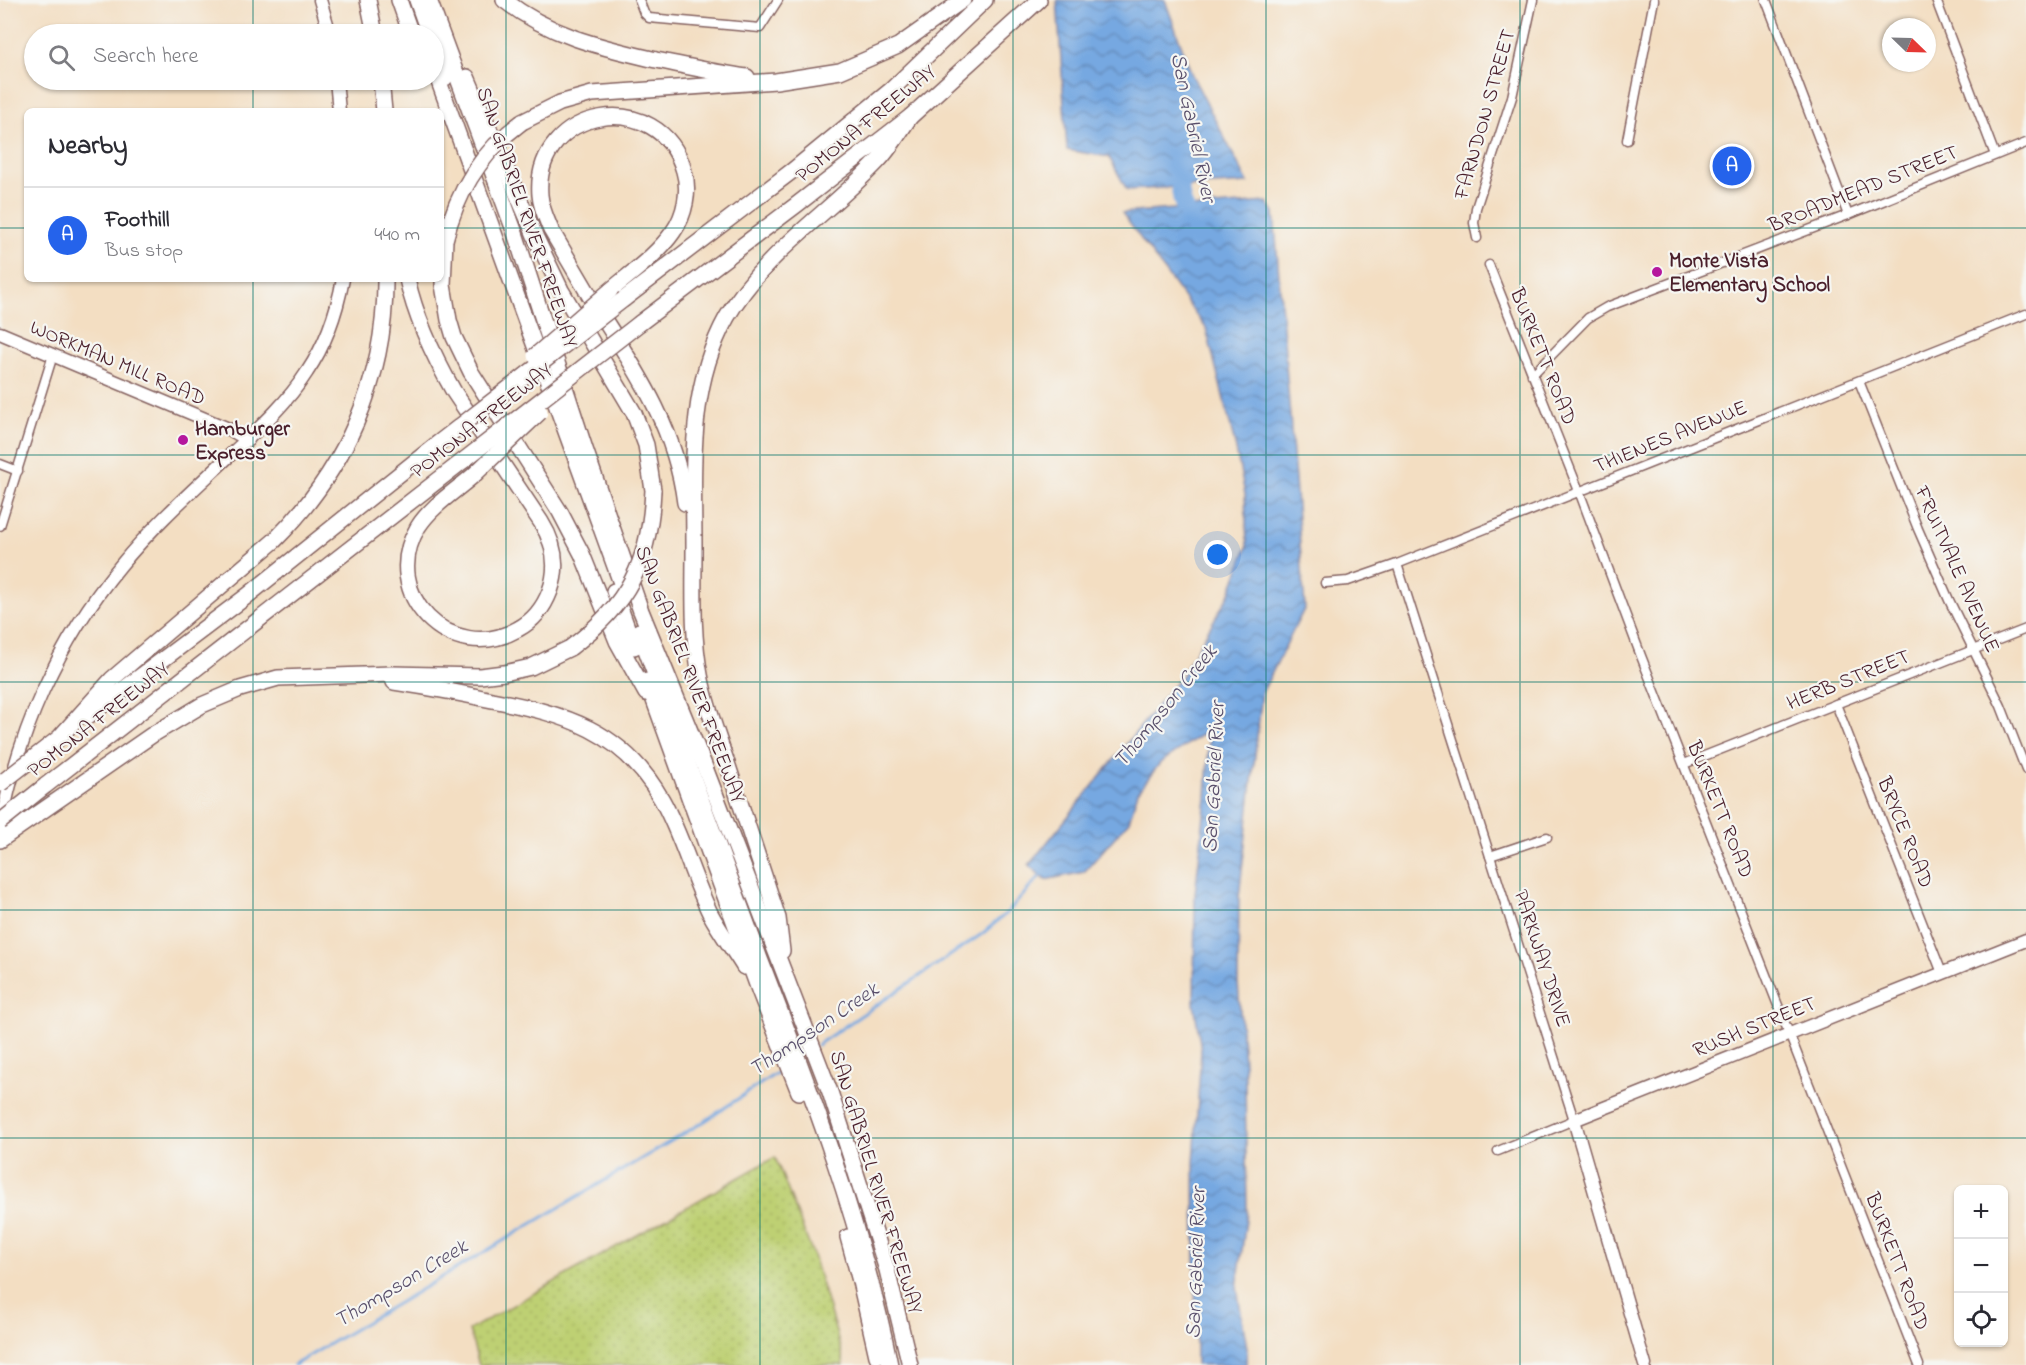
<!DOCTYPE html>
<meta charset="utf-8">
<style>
body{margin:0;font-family:"Indie Flower",sans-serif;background:#f2f2f3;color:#2b2b33}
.controls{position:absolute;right:18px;bottom:18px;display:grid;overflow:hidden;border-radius:9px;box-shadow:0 2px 4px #0004}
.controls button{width:54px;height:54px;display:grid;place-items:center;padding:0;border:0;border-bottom:2px solid #e1e1e2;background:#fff;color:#2b2b33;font:30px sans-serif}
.compass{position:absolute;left:1882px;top:18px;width:54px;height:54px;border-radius:50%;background:#fff;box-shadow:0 2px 4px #0004;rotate:113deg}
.you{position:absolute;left:1218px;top:555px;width:21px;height:21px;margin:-15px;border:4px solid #fff;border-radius:50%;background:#1a73e8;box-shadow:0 0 0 9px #1a73e833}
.badge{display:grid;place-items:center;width:39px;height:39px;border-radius:50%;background:#2563eb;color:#fff;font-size:20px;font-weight:700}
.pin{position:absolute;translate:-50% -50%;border:3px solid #fff;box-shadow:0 2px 6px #0006}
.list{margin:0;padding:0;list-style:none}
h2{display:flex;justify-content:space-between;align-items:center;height:78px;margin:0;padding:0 24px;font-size:26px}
h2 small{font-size:20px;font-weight:400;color:#7c7c81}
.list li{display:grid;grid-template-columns:39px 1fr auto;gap:18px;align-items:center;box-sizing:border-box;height:96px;padding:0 24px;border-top:2px solid #e1e1e2}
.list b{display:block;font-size:22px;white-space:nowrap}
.list p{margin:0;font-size:20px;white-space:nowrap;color:#7c7c81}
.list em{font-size:20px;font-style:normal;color:#7c7c81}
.icon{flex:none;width:33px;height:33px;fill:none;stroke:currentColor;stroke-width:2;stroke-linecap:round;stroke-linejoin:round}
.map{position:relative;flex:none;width:2026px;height:1365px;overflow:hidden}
.search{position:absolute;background:#fff;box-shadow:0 2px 4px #0004;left:24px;top:24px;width:420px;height:66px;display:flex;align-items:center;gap:15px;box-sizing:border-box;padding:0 21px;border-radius:33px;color:#7c7c81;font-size:22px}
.panel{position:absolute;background:#fff;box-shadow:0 2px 4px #0004;left:24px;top:108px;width:420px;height:174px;border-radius:9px}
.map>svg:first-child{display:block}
.grass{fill:url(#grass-dots);stroke:#84784f;stroke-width:1.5}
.water{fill:url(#water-waves);stroke:#606486;stroke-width:1.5}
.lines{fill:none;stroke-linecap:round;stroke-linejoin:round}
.stream{stroke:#76a8e1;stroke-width:3}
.river{stroke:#76a8e1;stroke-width:18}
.street-casing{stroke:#856260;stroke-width:11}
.secondary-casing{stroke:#856260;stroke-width:15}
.highway-casing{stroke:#856260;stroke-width:18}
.street{stroke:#fff;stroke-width:8}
.secondary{stroke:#fff;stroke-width:12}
.highway{stroke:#fff;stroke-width:15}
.highway-bridge-casing{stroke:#856260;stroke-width:18;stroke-linecap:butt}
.highway-bridge{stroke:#fff;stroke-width:15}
.grid{fill:none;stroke:#0f766e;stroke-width:1.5;stroke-opacity:0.55}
.poi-dot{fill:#b5179e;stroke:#f6f6f2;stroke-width:2}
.labels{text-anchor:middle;stroke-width:4.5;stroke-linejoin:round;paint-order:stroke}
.street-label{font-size:21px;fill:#4a1f2b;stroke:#f6f6f2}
.poi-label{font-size:21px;font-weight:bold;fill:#4a1f2b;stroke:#f6f6f2;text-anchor:start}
.water-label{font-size:22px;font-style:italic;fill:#594f6b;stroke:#f6f6f2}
</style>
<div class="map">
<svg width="2026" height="1365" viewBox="0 0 2026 1365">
<defs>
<pattern id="grass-dots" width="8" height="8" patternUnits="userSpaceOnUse" patternTransform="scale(1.5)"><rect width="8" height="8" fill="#bed073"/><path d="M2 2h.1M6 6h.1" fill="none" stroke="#a5b264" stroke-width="1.8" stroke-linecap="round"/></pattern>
<pattern id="water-waves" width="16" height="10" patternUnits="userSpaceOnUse" patternTransform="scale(1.5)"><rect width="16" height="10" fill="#76a8e1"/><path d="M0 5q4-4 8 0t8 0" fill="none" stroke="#6388b7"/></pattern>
</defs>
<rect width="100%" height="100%" fill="#f6f6f2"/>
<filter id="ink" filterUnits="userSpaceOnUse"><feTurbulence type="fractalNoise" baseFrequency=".0167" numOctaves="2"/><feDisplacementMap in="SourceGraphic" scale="12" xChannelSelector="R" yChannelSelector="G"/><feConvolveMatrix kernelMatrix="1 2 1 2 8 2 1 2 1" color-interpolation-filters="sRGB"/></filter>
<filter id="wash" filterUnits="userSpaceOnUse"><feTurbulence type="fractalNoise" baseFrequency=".008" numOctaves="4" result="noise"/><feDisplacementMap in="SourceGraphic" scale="24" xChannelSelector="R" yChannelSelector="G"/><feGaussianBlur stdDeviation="1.35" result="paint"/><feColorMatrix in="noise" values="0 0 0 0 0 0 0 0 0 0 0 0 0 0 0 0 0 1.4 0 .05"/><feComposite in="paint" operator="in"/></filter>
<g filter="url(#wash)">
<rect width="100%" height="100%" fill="#f3dec2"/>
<path class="grass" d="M775,1157L812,1252L841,1349L844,1365H479L469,1330Z"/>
<g class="water">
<path d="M1057,0H1165L1192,75L1248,183L1127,190L1109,157L1067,150Z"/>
<path d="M1267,202L1274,212L1305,607L1262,693L1239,897L1238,982L1245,1076L1247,1212L1237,1288L1247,1348L1246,1365H1196L1194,1163L1201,1050L1194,1003L1195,894L1206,798L1209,738L1203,734L1160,763L1138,792L1129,821L1084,872L1045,880L1029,865L1182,675L1230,593L1247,547L1245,494L1234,440L1206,328L1122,213Z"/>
</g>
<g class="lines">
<g class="stream">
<path d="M817,1045L982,934L1009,911L1042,874"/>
<path d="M294,1365L705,1121L784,1068"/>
</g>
<path class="river" d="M1176,163L1182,201L1195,230"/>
</g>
</g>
<g filter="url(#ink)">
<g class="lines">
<defs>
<g id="street">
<path d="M639,0L644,13L649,18L760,28L778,0"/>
<path d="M1766,0L1848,215"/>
<path d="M1936,0L1995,155"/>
<path d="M1627,140L1654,0"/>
<path d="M1477,238L1474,223L1476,208L1512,97L1533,0"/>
<path d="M1489,265L1579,491L1641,656L1919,1365"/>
<path d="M1532,375L1588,318L1607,307L1848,215L2026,143"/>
<path d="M1859,381L1918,529L1949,600L2001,706L2026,770"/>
<path d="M0,464L18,471"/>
<path d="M0,526L53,355"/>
<path d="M1397,564L1574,1120L1498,1151"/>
<path d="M1325,583L1348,581L1397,564L2026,314"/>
<path d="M1836,704L1942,973"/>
<path d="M1684,764L2026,629"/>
<path d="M1490,856L1547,837"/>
</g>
<g id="secondary">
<path d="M320,0L330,34"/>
<path d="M336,80L339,111"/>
<path d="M0,333L231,430L248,440"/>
<path d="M0,831C17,733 58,641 121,565C153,526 191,492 227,458C256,431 286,405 307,372C326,344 337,311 343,279"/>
<path d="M1645,1365L1574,1120L2026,940"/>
</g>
<g id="highway">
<path d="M368,0L375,34"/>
<path d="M399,0L411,34"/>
<path d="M417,0L429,34"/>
<path d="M429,0L515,233L585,449L641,611L704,765L830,1092L887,1270L910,1365"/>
<path d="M504,0C550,36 600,47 656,60C686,66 716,73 747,77"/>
<path d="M434,46L445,78"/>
<path d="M434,68L625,594"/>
<path d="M467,77L536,238L561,290L634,413L646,445L653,490"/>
<path d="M381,80L384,111"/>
<path d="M522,122L560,103L592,94L776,81L840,71L898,46L963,0"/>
<path d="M445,240L443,285L449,320L454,337L471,372L560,512L582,554L617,641L646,693"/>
<path d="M407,279C416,319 434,357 454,392L541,522C555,544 559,566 550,591C544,607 533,621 518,629C451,667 378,594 418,527C431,506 457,490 475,474"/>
<path d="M610,291C631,273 657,255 673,232C685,215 690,191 684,171C660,85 533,107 540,195C541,208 546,218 551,230C567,257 583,285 600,313C639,374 676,430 685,503"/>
<path d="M624,299L792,171L891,90L985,0"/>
<path d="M640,323L795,206L910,117L1039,0"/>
<path d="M614,591L634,647"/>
<path d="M639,631C680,740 719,850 760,959C811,1091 862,1225 890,1365"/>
<path d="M647,681L759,990L799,1092"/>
<path d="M394,682C427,687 460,693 492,700C565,714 623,730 662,800C682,836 692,876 710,913C720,932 733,949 744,967"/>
<path d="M88,716L247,596L437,444"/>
<path d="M59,738L112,679L274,541C345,471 386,380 385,279"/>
<path d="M45,786L464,460"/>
<path d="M0,840L152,735L202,705L240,689L278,678L392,674L480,676L504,673L531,667L570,648"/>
<path d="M782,951L778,918C761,867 745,817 728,766C718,737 706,706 700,675C692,634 694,590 694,548C694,471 687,388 727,317C764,253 828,214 878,161C890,149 900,131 910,117"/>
<path d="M848,1237L860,1281L877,1356"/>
</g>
</defs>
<use href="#street" class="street-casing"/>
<use href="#secondary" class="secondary-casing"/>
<use href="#highway" class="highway-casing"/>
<use href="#street" class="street"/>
<use href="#secondary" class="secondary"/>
<use href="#highway" class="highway"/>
<defs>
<g id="highway-bridge">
<path d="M445,240C457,191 481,152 522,122"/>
<path d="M535,356L610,291"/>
<path d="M437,444L624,299"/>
<path d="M464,460L640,323"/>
<path d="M475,474L540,412"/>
<path d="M570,648C628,605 650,562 653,490"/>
<path d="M0,784L59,738"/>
<path d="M0,822L45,786"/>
</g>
</defs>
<use href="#highway-bridge" class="highway-bridge-casing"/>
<use href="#highway-bridge" class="highway-bridge"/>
</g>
</g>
<path class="grid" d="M253,0V34M506,0V1365M760,0V1365M1013,0V1365M1266,0V1365M1520,0V1365M1773,0V1365M253,80V111M0,228H27M441,228H2026M253,279V1365M0,455H2026M0,682H2026M0,910H2026M0,1138H2026"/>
<g class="poi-dot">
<circle cx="1657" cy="272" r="6"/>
<circle cx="183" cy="440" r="6"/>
</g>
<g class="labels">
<g class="street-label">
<text transform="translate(1484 114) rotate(-74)" y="7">FARNDON STREET</text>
<text transform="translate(865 123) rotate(-39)" y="7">POMONA FREEWAY</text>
<text transform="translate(1863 188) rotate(-22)" y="7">BROADMEAD STREET</text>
<text transform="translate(528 217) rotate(71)" y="7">SAN GABRIEL RIVER FREEWAY</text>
<text transform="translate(1544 356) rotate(68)" y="7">BURKETT ROAD</text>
<text transform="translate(118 362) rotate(23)" y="7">WORKMAN MILL ROAD</text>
<text transform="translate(481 420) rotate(-38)" y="7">POMONA FREEWAY</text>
<text transform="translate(1670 436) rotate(-22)" y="7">THIENES AVENUE</text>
<text transform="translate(1958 569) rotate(66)" y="7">FRUITVALE AVENUE</text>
<text transform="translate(691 674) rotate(69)" y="7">SAN GABRIEL RIVER FREEWAY</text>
<text transform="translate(1848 679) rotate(-22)" y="7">HERB STREET</text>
<text transform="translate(98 719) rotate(-38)" y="7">POMONA FREEWAY</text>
<text transform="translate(1721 809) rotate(68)" y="7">BURKETT ROAD</text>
<text transform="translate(1906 832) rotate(68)" y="7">BRYCE ROAD</text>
<text transform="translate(1543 958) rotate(72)" y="7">PARKWAY DRIVE</text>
<text transform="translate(1754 1026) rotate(-22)" y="7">RUSH STREET</text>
<text transform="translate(877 1182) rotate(73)" y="7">SAN GABRIEL RIVER FREEWAY</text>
<text transform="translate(1898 1261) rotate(69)" y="7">BURKETT ROAD</text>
</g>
<g class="poi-label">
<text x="1669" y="267">Monte Vista<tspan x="1669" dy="24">Elementary School</tspan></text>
<text x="195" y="435">Hamburger<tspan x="195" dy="24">Express</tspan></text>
</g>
<g class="water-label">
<text transform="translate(1195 127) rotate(78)" y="8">San Gabriel River</text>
<text transform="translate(1164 705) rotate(-51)" y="8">Thompson Creek</text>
<text transform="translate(1212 777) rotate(-87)" y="8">San Gabriel River</text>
<text transform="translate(813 1028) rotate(-34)" y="8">Thompson Creek</text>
<text transform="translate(1194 1263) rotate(-88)" y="8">San Gabriel River</text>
<text transform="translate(400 1282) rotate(-31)" y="8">Thompson Creek</text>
</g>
</g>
</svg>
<div class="controls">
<button>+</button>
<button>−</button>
<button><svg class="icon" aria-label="locate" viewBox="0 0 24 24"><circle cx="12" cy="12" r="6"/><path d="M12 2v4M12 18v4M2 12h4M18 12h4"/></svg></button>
</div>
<svg class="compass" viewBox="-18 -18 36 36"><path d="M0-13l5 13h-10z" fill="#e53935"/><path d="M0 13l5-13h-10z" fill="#7c7c81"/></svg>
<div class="you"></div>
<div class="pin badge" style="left:1732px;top:166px">A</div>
<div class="search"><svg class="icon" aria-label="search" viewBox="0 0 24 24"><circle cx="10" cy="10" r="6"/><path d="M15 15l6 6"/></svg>Search here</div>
<section class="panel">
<h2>Nearby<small></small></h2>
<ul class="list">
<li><span class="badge">A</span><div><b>Foothill</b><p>Bus stop</p></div><em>440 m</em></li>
</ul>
</section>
</div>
